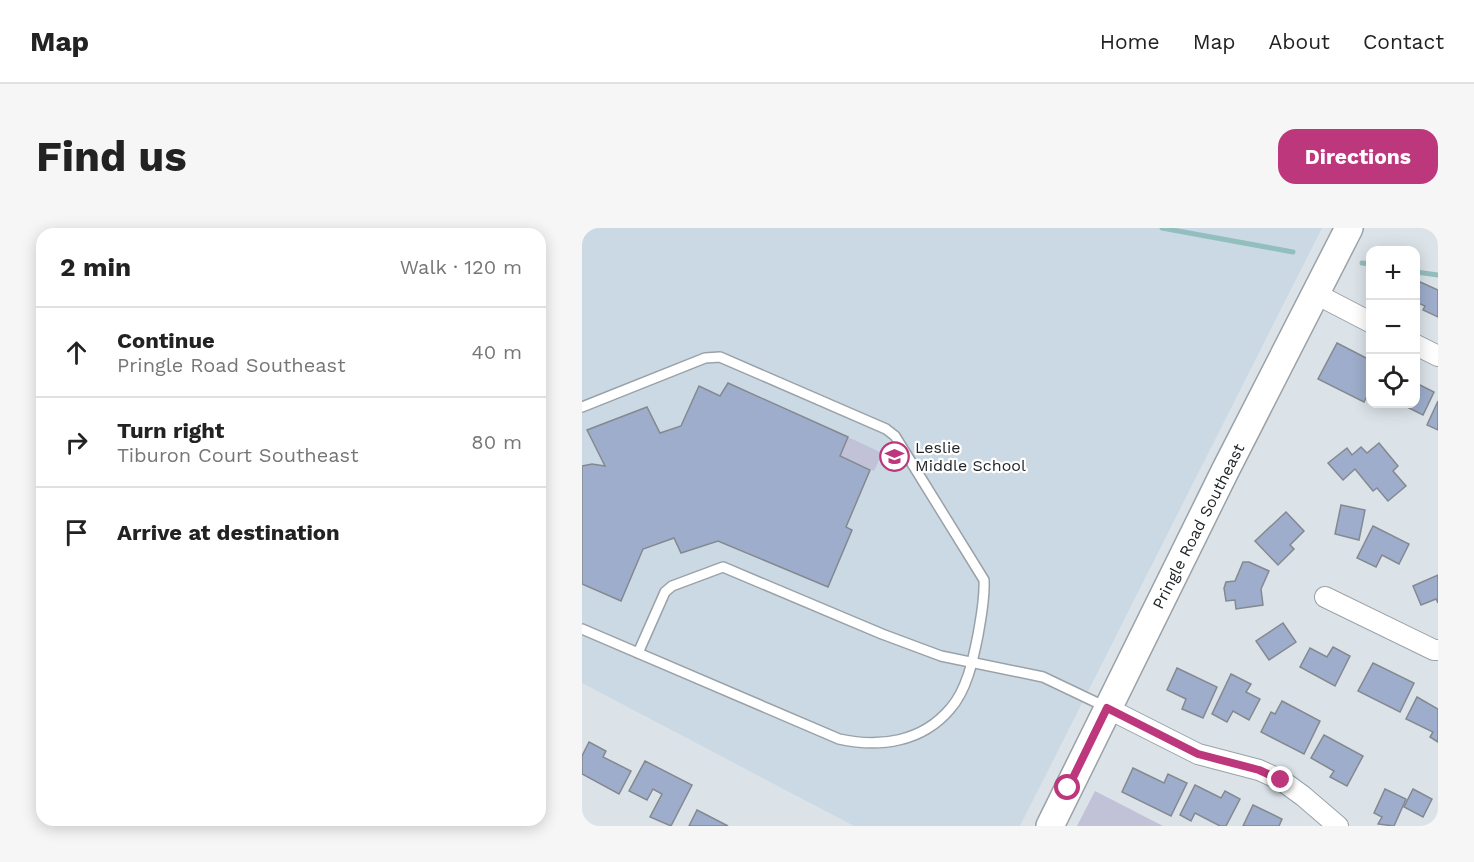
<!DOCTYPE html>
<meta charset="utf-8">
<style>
body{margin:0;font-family:"Work Sans",sans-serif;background:#f6f6f6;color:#222}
.controls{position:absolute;right:18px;top:18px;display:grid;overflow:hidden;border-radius:12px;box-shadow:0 3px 15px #0003}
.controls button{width:54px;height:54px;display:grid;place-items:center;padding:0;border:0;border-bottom:2px solid #e0e0e0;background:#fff;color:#222;font:30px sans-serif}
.stop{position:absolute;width:18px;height:18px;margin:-14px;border:4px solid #bc377c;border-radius:50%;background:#fff}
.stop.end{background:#bc377c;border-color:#fff;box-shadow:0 2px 6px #0008}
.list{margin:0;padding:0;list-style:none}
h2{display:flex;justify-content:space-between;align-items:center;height:78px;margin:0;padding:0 24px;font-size:26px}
h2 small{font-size:20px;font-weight:400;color:#767676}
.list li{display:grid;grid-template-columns:39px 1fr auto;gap:18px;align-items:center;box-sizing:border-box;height:90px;padding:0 24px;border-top:2px solid #e0e0e0}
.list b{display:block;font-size:22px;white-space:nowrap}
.list p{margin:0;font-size:20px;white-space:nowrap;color:#767676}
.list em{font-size:20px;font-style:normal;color:#767676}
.icon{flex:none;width:33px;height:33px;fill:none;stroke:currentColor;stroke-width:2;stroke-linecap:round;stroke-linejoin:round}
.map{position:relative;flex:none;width:856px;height:598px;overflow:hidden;border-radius:18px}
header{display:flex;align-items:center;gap:36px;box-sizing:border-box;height:84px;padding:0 30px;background:#fff;border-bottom:2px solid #e0e0e0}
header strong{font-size:28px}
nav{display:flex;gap:33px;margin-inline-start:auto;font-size:21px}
.intro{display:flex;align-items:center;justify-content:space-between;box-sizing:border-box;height:144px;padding:0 36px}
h1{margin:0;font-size:42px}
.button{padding:15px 27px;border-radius:18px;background:#bc377c;color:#fff;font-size:21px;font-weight:700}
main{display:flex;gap:36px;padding:0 36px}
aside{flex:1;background:#fff;border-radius:18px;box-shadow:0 3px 15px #0003}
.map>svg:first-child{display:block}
.built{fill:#cbd9e4}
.green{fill:#c1c1d7}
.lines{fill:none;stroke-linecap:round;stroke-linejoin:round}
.stream{stroke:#92bfbd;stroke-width:5}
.building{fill:#9dadcb;stroke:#848990;stroke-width:1.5}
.lane-casing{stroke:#9aa2a8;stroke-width:12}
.street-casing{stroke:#9aa2a8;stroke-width:22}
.secondary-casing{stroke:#9aa2a8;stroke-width:30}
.lane{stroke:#fff;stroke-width:9}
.street{stroke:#fff;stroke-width:20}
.secondary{stroke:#fff;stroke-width:27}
.route{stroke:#bc377c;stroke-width:8}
.labels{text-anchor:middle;stroke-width:4.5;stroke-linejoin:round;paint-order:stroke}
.poi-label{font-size:16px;fill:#232628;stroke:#fff;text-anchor:start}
.street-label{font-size:16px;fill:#232628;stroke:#fff}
</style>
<header>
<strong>Map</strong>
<nav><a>Home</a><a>Map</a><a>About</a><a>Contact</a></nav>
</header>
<div class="intro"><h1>Find us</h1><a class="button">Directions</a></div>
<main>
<aside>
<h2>2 min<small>Walk · 120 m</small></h2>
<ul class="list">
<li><svg class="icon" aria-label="ahead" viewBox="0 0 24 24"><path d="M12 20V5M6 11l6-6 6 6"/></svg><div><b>Continue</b><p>Pringle Road Southeast</p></div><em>40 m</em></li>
<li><svg class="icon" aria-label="right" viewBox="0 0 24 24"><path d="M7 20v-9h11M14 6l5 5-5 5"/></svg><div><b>Turn right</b><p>Tiburon Court Southeast</p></div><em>80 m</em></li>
<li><svg class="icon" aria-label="arrive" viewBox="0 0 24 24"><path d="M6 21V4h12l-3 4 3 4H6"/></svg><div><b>Arrive at destination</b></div></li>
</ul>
</aside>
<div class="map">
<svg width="856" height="598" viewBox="0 0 856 598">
<rect width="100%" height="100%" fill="#dbe3e9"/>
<path class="built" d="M0,0H740L438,598H272L0,455Z"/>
<g class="green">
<path d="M266,209L300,225L292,243L258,228Z"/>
<path d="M513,563L581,598H495Z"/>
</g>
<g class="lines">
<g class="stream">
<path d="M580,0L711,24"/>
<path d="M780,35L788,36"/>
<path d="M834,44L856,47"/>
</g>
</g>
<g class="building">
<path d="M836,53L856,62V89L841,82L843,78L834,74V58Z"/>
<path d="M755,115L788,132V162L782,174L736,151Z"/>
<path d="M146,155L266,209L258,228L288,242L264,299L270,302L246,359L136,313L99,325L92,310L61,321L39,373L0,356V238L10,236L23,238L5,202L65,179L78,205L99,198L117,158L138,168Z"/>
<path d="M834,155L852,164L841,187L819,176H834Z"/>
<path d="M856,173V202L845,197Z"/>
<path d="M797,215L816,238L811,243L824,258L806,273L795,260L791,263L773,241L761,252L746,235L765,220L770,227L779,219L785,225Z"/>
<path d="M759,277L783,282L777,312L753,306Z"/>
<path d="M704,284L722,303L708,317L712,321L696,337L673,313Z"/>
<path d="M791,298L827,316L817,336L800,327L794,339L775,330Z"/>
<path d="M661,334H667L687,343L679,361L681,377L654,381L653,372L644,373L642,360L644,354L653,353Z"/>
<path d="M856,347V375L854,371L839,377L831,358Z"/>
<path d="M701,395L714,414L687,432L674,413Z"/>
<path d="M751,419L768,428L753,458L718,439L728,420L745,429Z"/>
<path d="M791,435L832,455L818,484L776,463Z"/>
<path d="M595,440L635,459L621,490L600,481L604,471L585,462Z"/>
<path d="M649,446L669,456L664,464L678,471L667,492L651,483L645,494L630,486Z"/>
<path d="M835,469L856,481V514L848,509L851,504L824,491Z"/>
<path d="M700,473L738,493L722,526L679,504L689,484L693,486Z"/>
<path d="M742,507L781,528L765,558L748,549L752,543L729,530Z"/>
<path d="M7,514L24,523L21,529L49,543L37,566L0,546V528Z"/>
<path d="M63,533L110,557L89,598L68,589L80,566L71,561L65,572L47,563Z"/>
<path d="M551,540L582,555L586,546L605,555L589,588L540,564Z"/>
<path d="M613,557L639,570L643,563L658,571L644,598H638L613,585L609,593L598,587Z"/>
<path d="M803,561L824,571L812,598L796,596L800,589L792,585Z"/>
<path d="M831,561L850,571L841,589L822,579Z"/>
<path d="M671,577L700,591L697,598H661Z"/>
<path d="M115,582L146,598H107Z"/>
</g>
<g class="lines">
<defs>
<g id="lane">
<path d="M0,179L123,130L138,129L304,201L313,208L402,352C403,371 399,389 396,407C391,432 385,462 368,481C340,514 298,520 257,511L0,401"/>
<path d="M56,425L83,364L90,358L141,339L300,406L359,428L461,449L524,479"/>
</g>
<g id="street">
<path d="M734,66L788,94"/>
<path d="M834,117L856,128"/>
<path d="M743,369L852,422H856"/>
<path d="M525,480L616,526L677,542L699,552L721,568L756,598"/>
</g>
<path id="secondary" d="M468,598L643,243L767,0"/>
</defs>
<use href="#lane" class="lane-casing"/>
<use href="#street" class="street-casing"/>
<use href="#secondary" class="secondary-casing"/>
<use href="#lane" class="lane"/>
<use href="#street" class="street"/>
<use href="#secondary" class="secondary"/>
</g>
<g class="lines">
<path class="route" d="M486,560L525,480L616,526L677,542L699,552"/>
</g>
<defs>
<symbol id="school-ring" viewBox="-11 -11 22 22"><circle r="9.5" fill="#fff" stroke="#bc377c" stroke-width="1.5"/><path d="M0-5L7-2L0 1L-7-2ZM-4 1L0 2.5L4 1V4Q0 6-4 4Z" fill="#bc377c"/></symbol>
</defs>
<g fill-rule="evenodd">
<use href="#school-ring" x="296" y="212" width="33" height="33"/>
</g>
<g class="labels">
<g class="poi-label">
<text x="333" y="225">Leslie<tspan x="333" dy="18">Middle School</tspan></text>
</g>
<g class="street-label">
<text transform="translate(616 298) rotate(-63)" y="6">Pringle Road Southeast</text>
</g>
</g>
</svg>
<div class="controls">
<button>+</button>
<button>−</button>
<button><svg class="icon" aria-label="locate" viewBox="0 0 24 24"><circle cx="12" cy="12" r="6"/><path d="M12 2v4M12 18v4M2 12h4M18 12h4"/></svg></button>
</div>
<div class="stop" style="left:486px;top:560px"></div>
<div class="stop end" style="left:699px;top:552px"></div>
</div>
</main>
